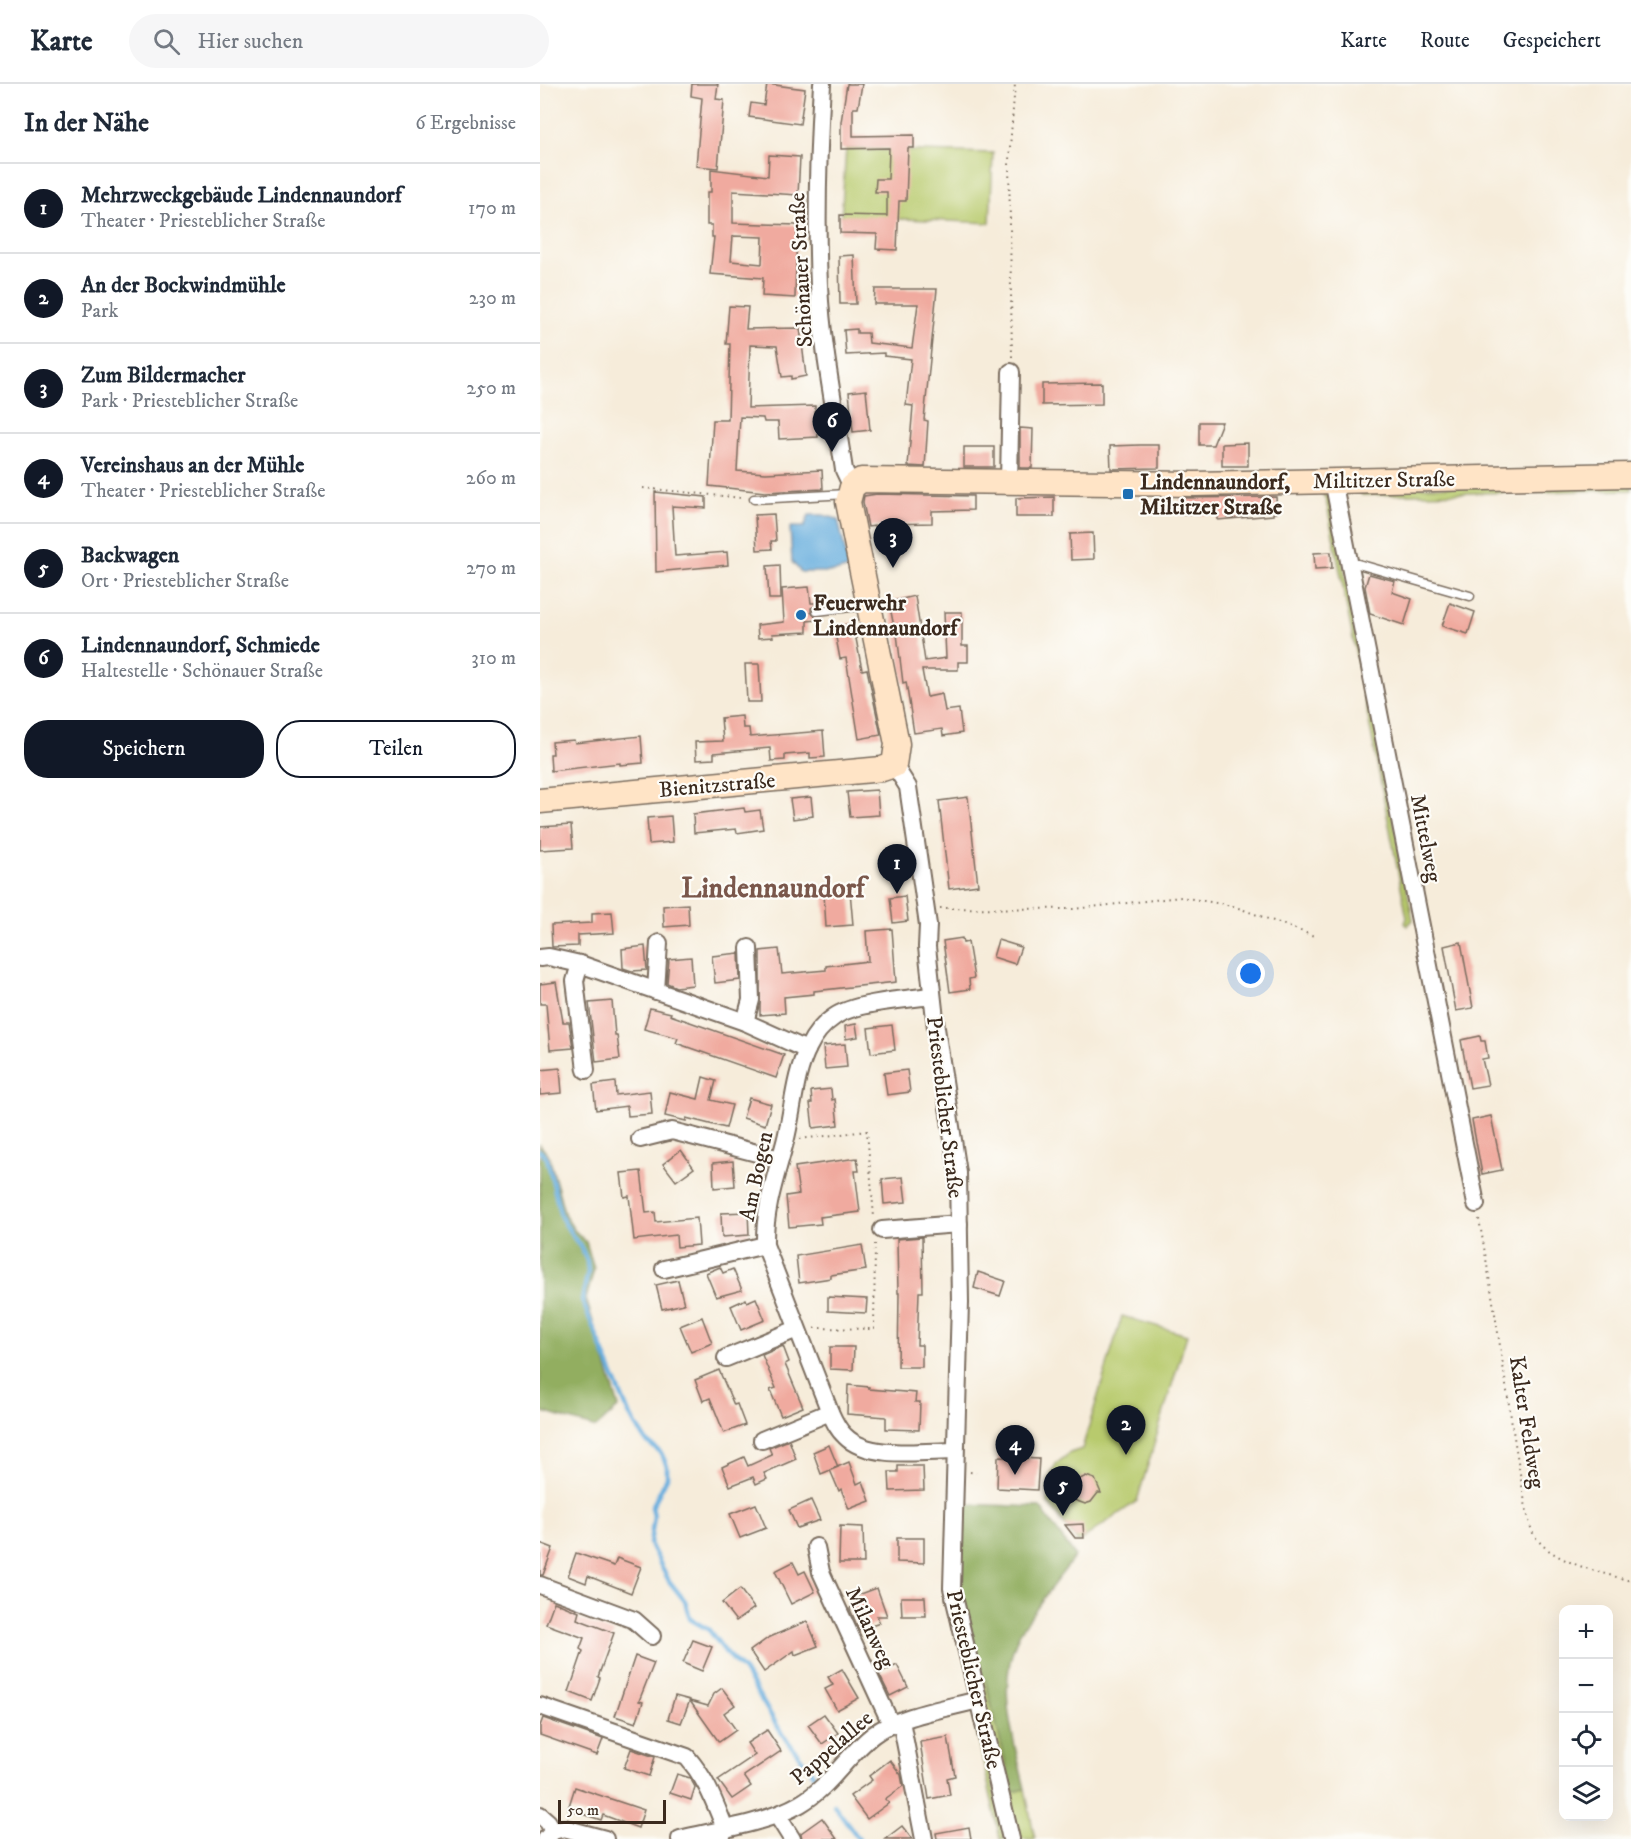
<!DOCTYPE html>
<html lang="de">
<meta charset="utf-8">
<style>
body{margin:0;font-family:"IM FELL DW Pica",serif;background:#f6f6f7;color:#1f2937}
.controls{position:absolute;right:18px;bottom:18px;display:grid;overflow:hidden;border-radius:12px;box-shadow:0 6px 24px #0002}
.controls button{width:54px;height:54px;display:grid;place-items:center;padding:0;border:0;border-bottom:2px solid #e0e1e3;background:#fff;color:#1f2937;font:30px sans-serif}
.scale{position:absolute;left:18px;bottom:15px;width:108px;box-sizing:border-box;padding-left:6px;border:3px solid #3b2a1e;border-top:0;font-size:16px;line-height:21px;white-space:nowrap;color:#3b2a1e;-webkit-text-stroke:4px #fdfcf7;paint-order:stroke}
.you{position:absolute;left:711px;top:890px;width:21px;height:21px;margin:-15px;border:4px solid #fff;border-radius:50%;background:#1a73e8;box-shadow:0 0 0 9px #1a73e833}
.badge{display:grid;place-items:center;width:39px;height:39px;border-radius:50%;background:#111827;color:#fff;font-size:20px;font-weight:700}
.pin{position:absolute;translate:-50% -50px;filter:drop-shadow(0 2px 3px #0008)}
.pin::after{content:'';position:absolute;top:32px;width:21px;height:18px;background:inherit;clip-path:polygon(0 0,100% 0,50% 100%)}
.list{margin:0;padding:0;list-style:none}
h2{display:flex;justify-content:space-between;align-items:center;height:78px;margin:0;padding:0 24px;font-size:26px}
h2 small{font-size:20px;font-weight:400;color:#747a83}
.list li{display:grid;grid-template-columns:39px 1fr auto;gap:18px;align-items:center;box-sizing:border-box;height:90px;padding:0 24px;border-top:2px solid #e0e1e3}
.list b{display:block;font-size:22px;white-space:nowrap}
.list p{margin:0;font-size:20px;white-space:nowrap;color:#747a83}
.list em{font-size:20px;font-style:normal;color:#747a83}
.actions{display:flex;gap:12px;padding:18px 24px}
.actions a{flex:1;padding:14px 0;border:2px solid #111827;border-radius:24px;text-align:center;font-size:21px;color:#111827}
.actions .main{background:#111827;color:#fff}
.icon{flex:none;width:33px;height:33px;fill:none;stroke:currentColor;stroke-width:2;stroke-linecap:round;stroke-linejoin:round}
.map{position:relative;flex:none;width:1091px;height:1755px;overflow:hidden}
header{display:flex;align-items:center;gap:36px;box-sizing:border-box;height:84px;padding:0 30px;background:#fff;border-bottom:2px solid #e0e1e3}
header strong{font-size:28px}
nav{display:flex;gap:33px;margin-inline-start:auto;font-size:21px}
.search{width:420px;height:54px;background:#f6f6f7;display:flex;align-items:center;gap:15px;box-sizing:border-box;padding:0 21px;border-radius:33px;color:#747a83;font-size:22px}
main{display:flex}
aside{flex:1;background:#fff}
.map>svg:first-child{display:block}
.green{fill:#b8ca6d;stroke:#7a7a46;stroke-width:1.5}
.forest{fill:#92ae60;stroke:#666c3f;stroke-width:1.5}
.water{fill:#67aede;stroke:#516c7e;stroke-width:1.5}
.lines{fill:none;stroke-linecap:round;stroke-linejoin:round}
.stream{stroke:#67aede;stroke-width:4.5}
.building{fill:#f0aa9f;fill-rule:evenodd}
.lane-casing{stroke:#7c6e60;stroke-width:11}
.street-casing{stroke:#7c6e60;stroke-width:20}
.secondary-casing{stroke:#7c6e60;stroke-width:27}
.path{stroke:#7c6e60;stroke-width:2;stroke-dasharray:1.5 4.5;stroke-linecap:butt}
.lane{stroke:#fff;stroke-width:8}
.street{stroke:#fff;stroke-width:16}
.secondary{stroke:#ffe4c6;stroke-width:24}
.poi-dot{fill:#1f6fb2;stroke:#fdfcf7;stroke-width:2}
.labels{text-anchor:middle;stroke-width:4.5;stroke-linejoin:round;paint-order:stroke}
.street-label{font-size:22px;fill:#3b2a1e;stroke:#fdfcf7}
.poi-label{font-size:22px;font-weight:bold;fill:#3b2a1e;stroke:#fdfcf7;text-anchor:start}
.district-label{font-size:28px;font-weight:bold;fill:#7a574b;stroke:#fdfcf7}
</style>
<header>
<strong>Karte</strong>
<div class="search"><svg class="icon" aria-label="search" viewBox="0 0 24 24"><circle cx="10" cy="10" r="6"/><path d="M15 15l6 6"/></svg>Hier suchen</div>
<nav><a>Karte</a><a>Route</a><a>Gespeichert</a></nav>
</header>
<main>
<aside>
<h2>In der Nähe<small>6 Ergebnisse</small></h2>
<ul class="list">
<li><span class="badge">1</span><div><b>Mehrzweckgebäude Lindennaundorf</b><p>Theater · Priesteblicher Straße</p></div><em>170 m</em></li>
<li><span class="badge">2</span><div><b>An der Bockwindmühle</b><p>Park</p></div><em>230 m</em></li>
<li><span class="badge">3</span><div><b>Zum Bildermacher</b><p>Park · Priesteblicher Straße</p></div><em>250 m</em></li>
<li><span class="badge">4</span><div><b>Vereinshaus an der Mühle</b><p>Theater · Priesteblicher Straße</p></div><em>260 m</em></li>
<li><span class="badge">5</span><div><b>Backwagen</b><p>Ort · Priesteblicher Straße</p></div><em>270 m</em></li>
<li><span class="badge">6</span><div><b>Lindennaundorf, Schmiede</b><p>Haltestelle · Schönauer Straße</p></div><em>310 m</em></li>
</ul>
<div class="actions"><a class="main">Speichern</a><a>Teilen</a></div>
</aside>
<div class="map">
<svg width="1091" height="1755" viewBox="0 0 1091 1755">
<rect width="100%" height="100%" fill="#fdfcf7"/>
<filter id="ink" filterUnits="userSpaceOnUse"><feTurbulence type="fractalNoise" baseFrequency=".0167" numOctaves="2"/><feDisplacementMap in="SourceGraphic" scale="12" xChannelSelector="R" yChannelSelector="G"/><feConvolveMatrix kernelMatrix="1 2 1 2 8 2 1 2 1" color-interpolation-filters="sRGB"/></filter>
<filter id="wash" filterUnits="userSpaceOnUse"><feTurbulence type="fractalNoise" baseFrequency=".008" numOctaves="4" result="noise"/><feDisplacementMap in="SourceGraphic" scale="24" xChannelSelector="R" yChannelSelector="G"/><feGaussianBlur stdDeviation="1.35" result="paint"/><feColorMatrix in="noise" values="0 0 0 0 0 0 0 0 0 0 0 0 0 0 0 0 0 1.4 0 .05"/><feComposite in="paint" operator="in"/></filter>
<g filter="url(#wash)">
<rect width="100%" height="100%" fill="#f6ecda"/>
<g class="green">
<path d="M306,65L453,69L450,139L366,135L301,136Z"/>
<path d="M1091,399V406L822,411L819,404Z"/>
<path d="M781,408L790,413L873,836L867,842L865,839L867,834L786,415Z"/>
<path d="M582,1232L647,1251L597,1417L538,1458L508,1419L509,1395L516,1380L530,1369L542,1365Z"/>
<path d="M439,1594L445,1595L474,1708L485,1705L495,1755H477Z"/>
<path d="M440,1643L465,1755H460L436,1644Z"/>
</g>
<g class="forest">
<path d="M0,1061L9,1072L25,1132L34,1146L46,1158L54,1185L46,1215L79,1323L56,1344L0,1327Z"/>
<path d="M423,1420L500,1423L535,1472C520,1493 503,1513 489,1535C485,1542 479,1548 477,1555C456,1604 474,1657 485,1705L473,1708L445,1595L439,1594L420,1498Z"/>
</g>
<path class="water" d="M269,431H283L298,435L309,484L295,488H261L252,478L250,443H264Z"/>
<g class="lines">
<g class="stream">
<path d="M0,1067L7,1074L21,1133L32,1151L42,1165L47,1177L48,1188L42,1216L89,1330L106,1357L121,1369L127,1382V1394L112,1423L114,1432L110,1460L129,1497L145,1517L150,1535L169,1546L186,1569L204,1587L241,1648L277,1695"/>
<path d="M294,1721L319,1755"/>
</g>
</g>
<g id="blocks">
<g class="building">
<path d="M152,0H178L176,15L184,16L178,84L156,82L162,14L151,12Z"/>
<path d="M227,0L265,5L260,40L209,33L211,19L224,21Z"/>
<path d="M307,0H322L318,24H313V52L374,51V64H368L366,117H359L357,166L336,165L337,150L300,149V131L347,132V108H335L336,95H348L349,64L301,65V38Z"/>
<path d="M229,71L260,73L258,111L193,107V139L257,141L255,214L222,212L223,194L170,190L174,153H172V141H167V108H171V85L228,92ZM193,152L223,153L222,180L191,177Z"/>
<path d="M314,171L316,220H300L299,172Z"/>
<path d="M335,205H397L384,336L388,337L385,383L368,382L373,322L366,321L371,275L344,272V269L306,271L304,246L317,245V249H328L329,259L372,264L378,220H334Z"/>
<path d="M189,222L208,223L206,245L260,244L266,292L251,295V292L242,293L237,262L210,261L208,324L275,322V340H277L278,353L239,355L238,338H224L223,334L200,333L197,387L226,389L282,386L283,405L225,408L169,402L173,336H188L190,260H186Z"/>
<path d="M562,299V320L502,321V300Z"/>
<path d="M326,306L330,346L313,348L309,308Z"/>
<path d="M659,338H682L673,361H659Z"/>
<path d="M480,344L493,345L492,384H480Z"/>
<path d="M708,359V382H682V360Z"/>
<path d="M600,361H619V384L571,385L570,362Z"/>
<rect x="424" y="363" width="30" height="20"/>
<path d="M115,408L166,413V424L132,422L135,472L187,468L188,481L116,488Z"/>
<path d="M337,410L433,412V426L392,427V439L349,440L328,443L323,418L324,412Z"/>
<path d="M514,413V433H476V414Z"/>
<path d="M736,413L737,429H733V431L678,436V430L641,431V414Z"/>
<path d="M234,430L236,457H231L232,465L217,466L215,431Z"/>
<path d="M553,449L554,475L531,476L530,450Z"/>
<path d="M791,468L792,484L775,485L774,469Z"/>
<path d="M240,481L241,515H229L227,482Z"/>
<path d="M829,490L855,497L852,508L872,515L864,541L830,530L825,503Z"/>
<path d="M269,503L271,519H277V521L271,524V528L278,536L267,537V548L232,550L233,553L218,554L217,541L244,538L242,505Z"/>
<path d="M375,512L385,577L406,574L404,528H422V562H428V578H418V586H382L387,613L402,610L405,627L419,625L422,649L403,652L402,645L374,649L366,598L363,599L356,542L354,543L349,518Z"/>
<path d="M910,519L935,528L928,550L902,542Z"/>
<path d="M313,539L322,586L327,585L341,651L319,655L306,574L300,575L294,543Z"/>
<path d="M205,580H219L221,618H207Z"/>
<path d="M202,632L203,644H209L210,653L283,647L285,673L270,674V669L245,671V676L231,677L230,664L174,669V675L156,676L155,658L183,657L181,634Z"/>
<path d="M101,652L103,679L80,681V679L11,687L10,670H13L12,658L34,656L35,659Z"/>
<path d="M337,706L339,731L310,733L307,708Z"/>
<path d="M271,713L273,732L253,735L250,715Z"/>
<path d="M428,713L438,801L409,805L399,717Z"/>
<path d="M204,724L205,728L220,726L223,745L197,749L196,745L154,749L153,730Z"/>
<path d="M131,732L133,758L109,760L107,734Z"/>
<path d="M31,741L33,764L0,766V743Z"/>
<path d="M310,807L313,841L286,843L284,809Z"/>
<path d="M365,812L368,837L353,839L350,814Z"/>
<path d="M148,820L149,841L124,843L123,822Z"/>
<path d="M72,828L74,849L38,851V862L12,863L11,841L52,839V829Z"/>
<path d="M352,845L356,898L274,907V910L244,913L245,929L220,931V867L239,865L242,890L286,886V882L328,877L326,847Z"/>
<path d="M422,854L423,859L428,858L434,894L429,895L430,905L410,908L403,857Z"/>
<path d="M458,856L481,863L475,880L453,873Z"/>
<path d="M921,858L933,924L916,927L904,862Z"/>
<path d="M105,862L107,886L92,887L83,884L82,865Z"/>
<path d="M199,869L200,896L175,899L172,872Z"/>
<path d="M151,873L153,901L136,903L127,899L129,875Z"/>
<path d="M16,898L23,938H29L33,964L10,966L6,920H0V900Z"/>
<path d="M72,917L75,951H77L80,975L56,978L49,919Z"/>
<path d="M110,924L131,929L130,931L244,971L236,994L136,959L138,954L104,945Z"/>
<path d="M316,940L318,953L306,955L305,942Z"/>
<path d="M352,941L355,966L331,969L328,944Z"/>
<path d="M940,952L941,957H945L948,974L942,975L948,1001L930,1004L921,956Z"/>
<path d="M305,960L307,983L285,985L283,962Z"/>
<path d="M20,984L22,1009L0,1011V986Z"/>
<path d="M367,986L370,1008L347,1011L344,989Z"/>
<path d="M163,993L176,997L171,1016L192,1021L186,1044L146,1034V1037L125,1032L130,1008L158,1015Z"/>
<path d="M75,998L76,1011L110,1007L112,1030L88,1032L87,1022L56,1026L53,1001Z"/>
<path d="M291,1005L292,1016L295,1015L298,1041L273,1044L270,1019H272L271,1007Z"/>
<path d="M209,1014L231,1020L225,1041L203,1034Z"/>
<path d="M951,1032L962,1086L942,1090L932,1036Z"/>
<path d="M141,1066L154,1084L136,1097L123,1080Z"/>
<path d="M317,1074L319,1087H315L320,1128L280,1133L281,1140L249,1143L246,1112L259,1110L255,1083Z"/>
<path d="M193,1077L195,1102L174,1104L173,1079Z"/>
<path d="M101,1087L106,1129L115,1128L116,1138L157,1134L159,1161L137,1163L136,1151L94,1156L89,1112L84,1113L81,1089Z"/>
<path d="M363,1093L366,1118L344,1120L342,1095Z"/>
<path d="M208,1128L209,1151L182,1153L181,1129Z"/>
<path d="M382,1153L383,1208H379L377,1261H382V1283H358L359,1209H358L357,1155Z"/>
<path d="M322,1161L326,1186L291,1191V1194L259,1199L256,1172Z"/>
<path d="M180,1183L183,1189L193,1185L202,1206L176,1213L166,1189Z"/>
<path d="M438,1188L465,1197L460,1212L434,1204Z"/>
<path d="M138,1196L144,1220L122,1225L116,1201Z"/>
<path d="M288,1213L327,1215L326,1229L288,1227Z"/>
<path d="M216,1214L225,1236L201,1246L191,1222L206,1215L207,1218Z"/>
<path d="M162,1233L172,1259L151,1268L140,1242Z"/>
<path d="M243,1262L249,1278L245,1280L263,1323L241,1332L230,1306L236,1304L222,1271Z"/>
<path d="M290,1263H314L313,1286L290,1285Z"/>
<path d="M179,1286L194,1321L197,1320L205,1341L184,1349L170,1314L163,1317L155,1296Z"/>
<path d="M308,1301L329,1303V1305L376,1309L375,1318H380L379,1346L346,1345V1333L307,1330Z"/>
<path d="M249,1356L256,1375L224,1389L227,1395L216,1400L213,1393L190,1402L182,1383L204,1373L208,1382L232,1371L229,1364Z"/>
<path d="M289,1361L298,1383L281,1390L273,1368Z"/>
<path d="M458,1373L499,1375L497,1406L457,1404Z"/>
<path d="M309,1378L317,1400L323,1397L330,1417L309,1425L301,1405L299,1407L290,1386Z"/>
<path d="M358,1382H383L384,1406L350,1407L349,1388H358Z"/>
<path d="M546,1392L555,1395L561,1409H558L551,1418L545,1420L529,1414L538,1408L530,1407L534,1398Z"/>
<path d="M271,1416L280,1436L257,1444L249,1426Z"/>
<path d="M216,1420L226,1444L200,1454L190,1430Z"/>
<path d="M543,1440L544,1454H535L525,1441Z"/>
<path d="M300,1442L323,1443L324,1479H299Z"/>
<path d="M357,1454H384V1479L357,1478Z"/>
<path d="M0,1459L13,1464L3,1491H0Z"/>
<path d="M36,1469L74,1482L77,1474L101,1483L91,1509L48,1492L46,1499L28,1492Z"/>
<path d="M253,1478L259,1490L265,1487L275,1508L251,1520L235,1487Z"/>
<path d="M337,1504L347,1532H337L340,1539L319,1546L310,1525L318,1511Z"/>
<path d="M200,1505L214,1524L196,1537L182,1519Z"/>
<path d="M361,1513H385L386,1532H362Z"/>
<path d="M14,1518L39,1528L37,1535L74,1549L58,1593L60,1594L52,1617L29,1608L43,1567L40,1565L44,1554L6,1540Z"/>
<path d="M267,1537L278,1562L255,1571L254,1567L224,1588L210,1567L228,1554Z"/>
<path d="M153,1556L172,1563L162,1587L143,1579Z"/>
<path d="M95,1572L114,1579L99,1617L103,1618L96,1639L75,1632Z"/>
<path d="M357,1581L368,1603L350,1612L339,1590Z"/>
<path d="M302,1585L319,1614L297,1626L285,1605L293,1601L288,1593Z"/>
<path d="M182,1604L195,1621L184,1629L196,1646L179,1658L150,1617L168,1622L174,1610Z"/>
<path d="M135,1612L150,1616L141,1639L128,1635Z"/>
<path d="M284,1630L298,1649L282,1660L268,1641Z"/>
<path d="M3,1634L63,1655L57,1671L0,1651V1642Z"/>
<path d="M227,1646L241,1667L204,1692L211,1702L192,1715L178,1696L215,1671L207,1659Z"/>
<path d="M408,1653L415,1692L407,1694L410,1711L389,1715L380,1658Z"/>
<path d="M91,1665L115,1673L109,1692L84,1684Z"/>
<path d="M350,1676L361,1691L363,1702L345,1715L349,1719L327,1735L310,1712L332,1696L329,1692Z"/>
<path d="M137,1690L150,1694L155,1703L151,1716L130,1709Z"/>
<path d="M35,1703L104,1726L98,1744L63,1731L61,1736L28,1725Z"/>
<path d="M282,1734L297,1755H262L261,1749Z"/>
<path d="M362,1742L372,1755H345Z"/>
<path d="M429,1743L431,1755H397L396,1749Z"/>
</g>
</g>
</g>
<g filter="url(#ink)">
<use href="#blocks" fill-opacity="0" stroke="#7c6e60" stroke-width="1.5"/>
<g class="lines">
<defs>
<g id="lane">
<path d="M214,415L308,410"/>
<path d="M810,481L818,480L930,512"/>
<path d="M277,527L327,521"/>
</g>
<g id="street">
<path d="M282,0C278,67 276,134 279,201C282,263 295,325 304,386L312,403"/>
<path d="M793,396L936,1120"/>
<path d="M469,399L471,288"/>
<path d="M354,681L368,703L388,841L387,863L396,944L418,1089L420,1218L412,1504L471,1755"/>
<path d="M0,874L9,873L40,880L205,938L267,966"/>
<path d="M40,880L35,897L46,986"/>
<path d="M116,907L119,859"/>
<path d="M392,912C367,915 313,919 294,933C282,941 274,951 268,964C254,992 253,1028 245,1058C236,1092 224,1125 225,1161L290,1328C294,1337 298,1346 305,1352C328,1376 385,1367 415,1367"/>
<path d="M205,938L211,916L209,864"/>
<path d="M100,1055L132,1047L240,1075"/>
<path d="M342,1146L419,1140"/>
<path d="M124,1185L225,1161"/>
<path d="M186,1274L257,1245"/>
<path d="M222,1356L290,1328"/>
<path d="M276,1463L281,1488L351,1640"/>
<path d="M0,1501L94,1536L112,1552"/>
<path d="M0,1622L147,1673C167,1696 174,1717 185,1744L181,1754"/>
<path d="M361,1637L384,1755"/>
<path d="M0,1731L8,1738L13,1747"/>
<path d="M237,1731L252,1755"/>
<path d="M6,1755L13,1747L24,1744L65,1755"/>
<path d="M140,1755C177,1746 227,1739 260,1720C291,1702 306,1672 333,1651C357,1632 408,1624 438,1616"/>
</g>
<path id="secondary" d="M0,717L342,685L354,681L357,660L308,418L312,403L321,396L655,400L1091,391"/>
</defs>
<use href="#lane" class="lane-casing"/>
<use href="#street" class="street-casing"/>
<use href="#secondary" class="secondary-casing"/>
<g class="path">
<path d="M472,273L469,76L475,0"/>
<path d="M103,404L202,414"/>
<path d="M400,824L533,825L641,813L693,822L774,852"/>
<path d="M260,1055L327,1047L334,1133"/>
<path d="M939,1135C953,1212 964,1289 976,1366C979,1381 987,1440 994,1451C1012,1479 1060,1488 1091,1497"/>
<path d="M274,1244L334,1245L335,1160"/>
<path d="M430,1388L436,1389"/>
</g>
<use href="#lane" class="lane"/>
<use href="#street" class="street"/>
<use href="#secondary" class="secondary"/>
</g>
</g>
<g class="poi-dot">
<rect x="582" y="404" width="12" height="12" rx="3"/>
<circle cx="261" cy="531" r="6"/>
</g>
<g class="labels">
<g class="street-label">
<text transform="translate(260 186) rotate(-93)" y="8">Schönauer Straße</text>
<text transform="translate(844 395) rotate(-1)" y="8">Miltitzer Straße</text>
<text transform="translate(177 700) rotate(-5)" y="8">Bienitzstraße</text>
<text transform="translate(887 754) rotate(79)" y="8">Mittelweg</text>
<text transform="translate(406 1023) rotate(83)" y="8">Priesteblicher Straße</text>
<text transform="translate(215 1092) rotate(-78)" y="8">Am Bogen</text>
<text transform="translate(988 1338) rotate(81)" y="8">Kalter Feldweg</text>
<text transform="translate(331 1543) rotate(65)" y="8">Milanweg</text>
<text transform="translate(435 1595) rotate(77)" y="8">Priesteblicher Straße</text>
<text transform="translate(291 1663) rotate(-41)" y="8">Pappelallee</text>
</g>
<g class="poi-label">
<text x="600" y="405">Lindennaundorf,<tspan x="600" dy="25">Miltitzer Straße</tspan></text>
<text x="273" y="526">Feuerwehr<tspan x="273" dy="25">Lindennaundorf</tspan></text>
</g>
<g class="district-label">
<text x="233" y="813">Lindennaundorf</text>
</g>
</g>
</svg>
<div class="controls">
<button>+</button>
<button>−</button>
<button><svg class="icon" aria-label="locate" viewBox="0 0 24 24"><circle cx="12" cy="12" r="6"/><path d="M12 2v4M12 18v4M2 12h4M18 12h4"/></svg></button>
<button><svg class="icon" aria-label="layers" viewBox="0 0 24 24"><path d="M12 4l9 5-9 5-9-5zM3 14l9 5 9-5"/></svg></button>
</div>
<div class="scale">50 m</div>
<div class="you"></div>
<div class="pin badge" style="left:357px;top:810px">1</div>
<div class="pin badge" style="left:586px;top:1371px">2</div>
<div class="pin badge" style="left:353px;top:484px">3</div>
<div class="pin badge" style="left:475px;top:1391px">4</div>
<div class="pin badge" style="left:523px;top:1432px">5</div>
<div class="pin badge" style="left:292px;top:368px">6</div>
</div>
</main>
